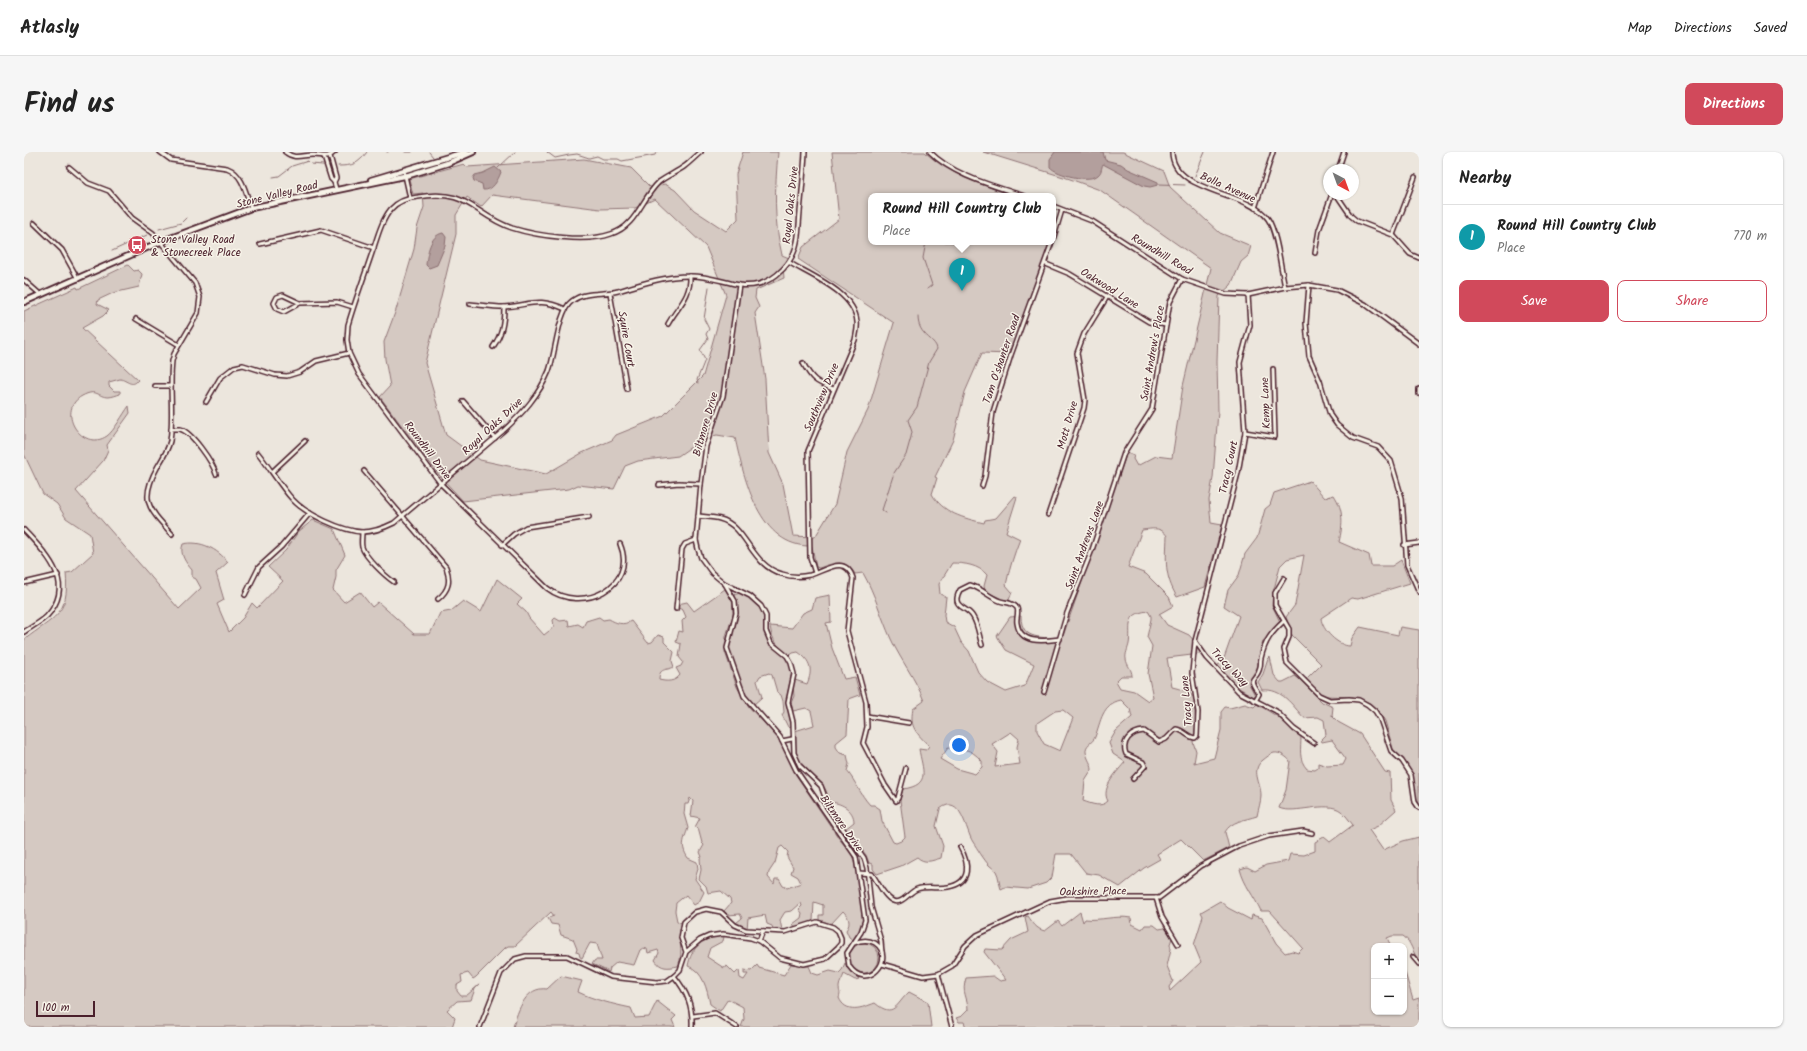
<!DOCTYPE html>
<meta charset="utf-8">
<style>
body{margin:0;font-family:Kalam,sans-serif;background:#f6f6f6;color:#222}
.controls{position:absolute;right:12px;bottom:12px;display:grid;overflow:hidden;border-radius:8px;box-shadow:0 1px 3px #0004}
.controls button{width:36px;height:36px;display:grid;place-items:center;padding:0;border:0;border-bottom:1px solid #e0e0e0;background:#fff;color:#222;font:20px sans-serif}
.compass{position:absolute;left:1299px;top:12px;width:36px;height:36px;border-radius:50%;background:#fff;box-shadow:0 1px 3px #0004;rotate:139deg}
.scale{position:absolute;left:12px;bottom:10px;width:59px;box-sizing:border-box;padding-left:4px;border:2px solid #4a1f2b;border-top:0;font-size:11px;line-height:14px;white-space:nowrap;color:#4a1f2b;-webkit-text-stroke:3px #f7f3e8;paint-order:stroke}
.you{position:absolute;left:935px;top:593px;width:14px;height:14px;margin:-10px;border:3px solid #fff;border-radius:50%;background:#1a73e8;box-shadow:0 0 0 6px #1a73e833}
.badge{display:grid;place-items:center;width:26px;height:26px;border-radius:50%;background:#d1495b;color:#fff;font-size:13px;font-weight:700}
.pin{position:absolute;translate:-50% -33px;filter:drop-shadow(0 1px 2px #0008)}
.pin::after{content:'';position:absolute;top:21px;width:14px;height:12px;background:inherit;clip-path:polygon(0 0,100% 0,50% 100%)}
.popup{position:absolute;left:844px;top:41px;width:188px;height:52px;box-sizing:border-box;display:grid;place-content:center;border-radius:8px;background:#fff;filter:drop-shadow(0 1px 3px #0005);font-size:13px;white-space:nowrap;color:#767676}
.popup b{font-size:15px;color:#222}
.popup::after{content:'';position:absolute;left:50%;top:100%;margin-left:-8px;border:8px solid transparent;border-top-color:#fff}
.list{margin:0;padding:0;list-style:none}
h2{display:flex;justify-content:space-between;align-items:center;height:52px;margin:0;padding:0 16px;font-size:17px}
h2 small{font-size:13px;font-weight:400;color:#767676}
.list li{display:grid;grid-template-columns:26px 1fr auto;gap:12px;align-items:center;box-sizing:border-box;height:64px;padding:0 16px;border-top:1px solid #e0e0e0}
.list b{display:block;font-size:15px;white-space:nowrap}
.list p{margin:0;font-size:13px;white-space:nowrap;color:#767676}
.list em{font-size:13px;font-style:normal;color:#767676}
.actions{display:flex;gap:8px;padding:12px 16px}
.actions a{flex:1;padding:9px 0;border:1px solid #d1495b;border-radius:8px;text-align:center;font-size:14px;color:#d1495b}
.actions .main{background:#d1495b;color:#fff}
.map{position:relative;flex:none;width:1395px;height:875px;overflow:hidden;border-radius:8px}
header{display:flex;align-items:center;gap:24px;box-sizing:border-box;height:56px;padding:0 20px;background:#fff;border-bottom:1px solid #e0e0e0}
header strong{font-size:19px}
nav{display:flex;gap:22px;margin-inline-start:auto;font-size:14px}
.intro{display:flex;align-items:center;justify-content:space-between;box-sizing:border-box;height:96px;padding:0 24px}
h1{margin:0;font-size:28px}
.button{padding:10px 18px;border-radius:8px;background:#d1495b;color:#fff;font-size:14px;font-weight:700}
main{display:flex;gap:24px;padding:0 24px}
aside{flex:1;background:#fff;border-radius:8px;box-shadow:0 1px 3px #0004}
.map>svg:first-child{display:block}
.green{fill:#d5c9c2;stroke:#907476;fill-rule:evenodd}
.water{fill:#b39f9d;stroke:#896c6f}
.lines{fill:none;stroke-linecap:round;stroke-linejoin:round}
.stream{stroke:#896c6f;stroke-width:1}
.street-casing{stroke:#4a1f2b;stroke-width:6}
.secondary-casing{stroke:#4a1f2b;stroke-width:8}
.street{stroke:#f7f3e8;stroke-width:3}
.secondary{stroke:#f7f3e8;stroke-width:4.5}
.labels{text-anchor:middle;stroke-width:3;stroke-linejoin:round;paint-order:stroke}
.street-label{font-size:11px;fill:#4a1f2b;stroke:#f7f3e8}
.poi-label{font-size:11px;fill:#4a1f2b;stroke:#f7f3e8;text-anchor:start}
</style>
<header>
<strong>Atlasly</strong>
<nav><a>Map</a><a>Directions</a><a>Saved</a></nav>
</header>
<div class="intro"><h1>Find us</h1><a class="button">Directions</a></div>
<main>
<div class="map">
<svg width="1395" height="875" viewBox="0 0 1395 875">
<rect width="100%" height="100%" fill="#ece6dd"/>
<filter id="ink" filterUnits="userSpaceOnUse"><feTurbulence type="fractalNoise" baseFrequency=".025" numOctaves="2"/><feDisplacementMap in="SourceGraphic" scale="8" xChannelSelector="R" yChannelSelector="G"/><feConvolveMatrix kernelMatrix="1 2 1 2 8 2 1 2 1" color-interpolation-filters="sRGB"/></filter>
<g filter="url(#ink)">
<g class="green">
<path d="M719,0H754C751,38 749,65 758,103L765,106L759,114L760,126L732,138L731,146L735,155L731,161L741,227L745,301L759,332L769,384L791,385L811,352L823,300L844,258L870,171L774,107L779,95L815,67L808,0H901C926,24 959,32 991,44H847V90H1026L985,202L958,201L941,240L929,288L911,325L913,326L908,342C919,361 939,366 960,371L961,368L972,366L991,344L993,345L982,380L996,387C990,402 985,418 982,433L988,440L985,448L978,447L961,439L960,434L963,423C955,413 940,411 928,411L915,432L916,442L922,445L920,463L921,470L930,475L937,490L945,499L954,520L963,530L982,540L1001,534L1010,512L982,498L973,484L986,465L997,464C997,490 1020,484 1038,487L1103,300L1110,303L1109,307L1113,314L1132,304L1148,306L1159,234L1187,116L1076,38L1046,27L959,0H1099L1140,19L1146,35L1196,81L1227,94L1224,104L1217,110L1207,133L1195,144L1193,210L1194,259L1189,326L1185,348L1187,371L1198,373L1181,435L1153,445C1140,423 1142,409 1143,384C1137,374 1128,377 1118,378L1104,415L1122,422L1145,445L1149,454L1135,462L1143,473L1165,483L1179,499L1176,502L1143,506L1148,535C1156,537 1166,539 1170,546L1172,574L1169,590L1172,599L1170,611L1190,606L1197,578V560L1201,555L1206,556L1221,552L1230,555L1233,552L1254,565L1277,585C1277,597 1274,607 1283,617L1291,618L1294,616V611L1303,614L1319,613L1322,607L1308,588L1298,590L1297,588L1302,583L1300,568L1294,565L1280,566C1268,553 1258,536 1238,538L1234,530L1239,522L1244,507L1246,505L1250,523L1256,530H1259L1271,524L1275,527L1298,550L1309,555L1308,564L1314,570L1336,582L1361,620L1366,621L1367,648L1372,658L1354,674L1345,678L1359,698L1379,689L1395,685V808C1388,801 1388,790 1379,784H1368L1363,786L1367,794H1350V860H1380V817L1389,848L1395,846V875H942L940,870H935L932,866L938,864L944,858C944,844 937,842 942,826L969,824L976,829L982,828L960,800L961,797L978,798L987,788L1004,780L1001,765L1004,764C1009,771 1012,777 1021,779L1034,769L1038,774L1056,760L1059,770L1061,767C1077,769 1091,763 1107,766L1108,772L1118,777L1121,773H1130L1135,777L1141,776L1148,786L1146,792L1147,797L1143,814L1149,829L1145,835L1146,839L1177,810L1170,793L1179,764L1177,760L1196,749L1204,756L1227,768L1228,763L1238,766L1252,791L1261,801L1268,799L1274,801L1279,796L1246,759H1237C1230,744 1220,733 1216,717L1223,715L1231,719L1242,713L1264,709L1266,702L1280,703L1291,699V690L1300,685L1306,690L1329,673C1325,668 1321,662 1317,659C1303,648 1270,663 1255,656L1262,638L1266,609C1263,605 1256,600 1250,601C1246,602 1243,605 1239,608C1226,618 1237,631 1237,643C1237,650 1234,658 1233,664C1221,668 1207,669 1201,680L1205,696L1179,709L1157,687L1133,702L1136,707L1120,716L1096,735L1075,723L1062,721L1047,702H1032L1028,725L1022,731L1004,737L981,735L977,737C975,732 975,724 972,719C970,717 967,715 965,713C960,708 953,696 949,690C942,680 937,640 916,657L912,674L919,694L917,706C907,709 901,712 893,705L877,714L853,722L849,717V712L845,711L842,703L821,677L830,670C830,657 816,650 804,650C805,627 781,625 773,607C769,598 770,589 771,579L790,573L787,559L782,556L769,559L767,551L770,544L769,533L771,528L783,532C789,518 787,509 774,500L769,501L765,504C754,494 748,489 746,474L768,476L779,461L788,457L791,446L806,443L807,470L802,471L808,496L820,527L831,525L836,543L825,547L823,582L812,591V595L816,601L823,603L825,612L823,619C832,630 836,642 846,653H850L856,657L858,669L869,690L872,691L877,689L881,685L876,648L879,637C908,633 898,617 895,597L902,598L905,594C893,581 885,576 889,557L900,549C892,527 877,509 867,487C857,465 851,442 839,421L831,422C822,406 809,411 795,416L792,415L788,394C735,396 720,326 711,286L693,283L680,286L654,304L614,309L601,314L590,337L554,333L545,337L439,349L415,323L356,245L366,234L361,207L360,190L372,158L390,97L393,76L400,55L399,41L389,42L385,27L440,12L443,15L560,7L607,16L626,35L641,32L651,38L670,58L702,79L714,67L712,22ZM468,43L576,57L611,56L631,47L682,95L702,143L679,224L639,264L592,283L588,288L558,301L522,322L456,308L422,283L401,211L432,82V63L443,45L457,55ZM1124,459L1127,464V467L1123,485L1128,494L1124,522L1129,545L1124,549L1110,539L1096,536L1092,529L1097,524H1108C1108,517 1103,514 1102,507C1101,502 1104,497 1105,492C1108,476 1099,462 1124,459ZM1097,548L1106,557L1108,565L1092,579L1085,591L1089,602L1101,610C1094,619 1076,636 1084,649C1077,656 1068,652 1059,649L1061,629L1068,618C1068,612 1063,607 1062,600C1061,592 1069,591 1071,585C1077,569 1078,552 1097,548ZM1039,558L1049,566L1036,599L1020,592L1013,579V571L1031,559ZM987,580L995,587L993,595L996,612L971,615L974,600L968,592ZM924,596C941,599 944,594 958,609V615L951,622L933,617L916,607Z"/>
<path d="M104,113L110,119L114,118L118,122L115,135L89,141L74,148L73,152L85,158L79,164L58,176L114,228C108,236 103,228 96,227L85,230V234L90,239H96V242C93,243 88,245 84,245C74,245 73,236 58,244C31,259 58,301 83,284C90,279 99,262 105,254L106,261L83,293L84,298L79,309L52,339L155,457L177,436L172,427L168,425V418C162,411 155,402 159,392C177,388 193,397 204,410L192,421L200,448L193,452L205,480L219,466L228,451L233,456L259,429L244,415L262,398L274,380L289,368L310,377L321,403L312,418V425L309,438L320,450L336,440L348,455L354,450L390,482H406L416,461L427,459L439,449L457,460L473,427L498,447L493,452L502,460L505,466L520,483L530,475L529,468L531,466L536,469L544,468L545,474L554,472L559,475L562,469L575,465L579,468L585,467C592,471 599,474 607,469L624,491L628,490L634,483L640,485V490L650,500L648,509L650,515C642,519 635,515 635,528C643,530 651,530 656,523L652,516L657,514L659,510L655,505L657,492L652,490L655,479L659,480L658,469L662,465L659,458L654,456V452L663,450L670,459L701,437L709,451V463L702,484L701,500L713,535L725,555L755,587L772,623L816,688L828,702L834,726L839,767C838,775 835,782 829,788L825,785L822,778C828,771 824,764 819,759L807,772L795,768V763H799V753L790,750L789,769L772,776L769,772L777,766L778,761L775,757L778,754L777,751L768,759L761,760L759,763L756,768L758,778L750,779L748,774L743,772L741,763L724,766L723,777L712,771L718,766L716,762L704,763L700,759L707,751L706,747L697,739L684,741L682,734L675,727L677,718L676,706L678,705L676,700L680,693L678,691L674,676L671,675L676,666L667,664L669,649L666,646L664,652H661L660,662L664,676C660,688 656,694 664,706L673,710L674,717L671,727L680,740L675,750L670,753L662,743L652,751L651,759L653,769L658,771C652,787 661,798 654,814C644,816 637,817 631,808L635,801L634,798L624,801L623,797L619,796L616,798L610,813L593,810L586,816L585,820L568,812L571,808H578L573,792L566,791L558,806L556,805L555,801L552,800L553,797L549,787L537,783L534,773L527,772L524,766L530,764L527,760L491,794H484L481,796L452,825L449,827L444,821L437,823L438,830L433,833V839L437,844H442L456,832L451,837L447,848L433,849L423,858L431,866L428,875H0V488C29,465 46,464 42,421L48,420L69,401L66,382L42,366L33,352L19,342L0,302V159L53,135L54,137ZM758,694L764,700L763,705L769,715L767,721L774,725L777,731L763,736L759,734L755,727H751L750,732L744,725L745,720L751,711L755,696Z"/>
<path d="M1286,329L1301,346L1310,343C1320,358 1319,373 1315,390L1345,403L1347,414H1368L1377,408L1386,431L1334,447L1327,446L1297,466C1298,478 1314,494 1326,494L1328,486L1336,475L1374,483L1376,475L1395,478V654L1390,638L1389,624L1380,608L1370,600L1361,569L1354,558L1346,551L1329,545L1302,544L1293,540L1281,528L1297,512L1268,483L1262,465L1271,453L1280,403L1263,407L1256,414L1249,441L1248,453L1256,470L1239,489L1233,516L1225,529V532L1231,543L1230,545L1210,533L1193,514L1199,509L1215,464L1200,454L1204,438L1215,423L1221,402L1233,386L1241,357L1246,353L1250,341Z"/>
<path d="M717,440L730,449L738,457L744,489L765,509L768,520L762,549L768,576L764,575L758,563L760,560L759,549L757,543L753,540L748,523L745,521L736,524L733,529L738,545L729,553C719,542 706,510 705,495C705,485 711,477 713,468C715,459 712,451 711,443Z"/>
<path d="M698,784L700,785L699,789L686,796L683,805L700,816L703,814L711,822L715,818L716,826L720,828L724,822H720V818L727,819L733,813L735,816L760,823L767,812L785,814L788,821L794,823L806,819L815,821L818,818L821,811L824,817L835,827L831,828L820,822C819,826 815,831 815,835C815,840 817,841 815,846C822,862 838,856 851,851C870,867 872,852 885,840L904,850L907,875H717L720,867L719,855L704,847L696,859L686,852C683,837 679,819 664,814C667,796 679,785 698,784Z"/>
<circle cx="840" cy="806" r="15"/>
<path d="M537,824L558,829L554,840C571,848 588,852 607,856L611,866L625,865L633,849L652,864L648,868L651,875H489C494,858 502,834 523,837Z"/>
</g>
<g class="water">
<path d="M1031,0H1079L1081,8L1097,12L1104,17L1134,30V33L1126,35L1120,34L1079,12C1077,16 1078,20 1074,23C1066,31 1033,23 1026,15V7Z"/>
<path d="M471,15L477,20C474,28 469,39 459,38L458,32L450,29L449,26L451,23L459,21Z"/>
<path d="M419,81L422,85L421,94L413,113L405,116L402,113C403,102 406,83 419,81Z"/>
</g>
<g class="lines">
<g class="stream">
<path d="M363,0H364"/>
<path d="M381,0H388"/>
<path d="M405,0L409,5"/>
<path d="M523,0L531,6L545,3L553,2L565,6L573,4L579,7H594L598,9L631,3L633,0"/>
<path d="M314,14C329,14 334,12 343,0"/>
<path d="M474,16L491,0"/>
<path d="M1171,24L1181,0"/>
<path d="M249,25L255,24L268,14L284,9L287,12L299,13"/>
<path d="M1135,32L1161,33"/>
<path d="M135,77L157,71L162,66"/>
<path d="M902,90L899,106L908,133L903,137"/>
<path d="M88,99L123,83"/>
<path d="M674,231L673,228L681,208L676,198L684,187L682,182L685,177L680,167L685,135"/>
<path d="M870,321L882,303L887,285L888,280L884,268L893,255L905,210L913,197C911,186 894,184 894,165"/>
<path d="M862,361L858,358L869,324"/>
</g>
<defs>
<g id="street">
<path d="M136,0L147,8L203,16C219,22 222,41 227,56"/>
<path d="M261,0C271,8 278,3 289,3C298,3 304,7 311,0"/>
<path d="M906,0C930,24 968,33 1000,44"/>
<path d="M1148,0C1148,41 1225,39 1244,67C1253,80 1257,118 1261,135"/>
<path d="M306,4L312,26L310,30L312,37"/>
<path d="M300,5L307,27L310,30"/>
<path d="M45,15L64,31L85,39L108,66L129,81L171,131L176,145L174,161L150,202L148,209C145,236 150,263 146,289C144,298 139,306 134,314C115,348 124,356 148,382"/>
<path d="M1314,18L1320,0"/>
<path d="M380,19L386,46"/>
<path d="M1312,42L1327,64L1333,69L1369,83L1386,102L1395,106"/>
<path d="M1029,54L1068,69L1158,127L1202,142L1224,143L1261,135L1285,133L1313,138L1341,152L1395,192"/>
<path d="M1231,56L1249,0"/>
<path d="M10,71L38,98L54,127"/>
<path d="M1369,83L1391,25"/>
<path d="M1029,88L1038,58"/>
<path d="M236,92L297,78L350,96"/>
<path d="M1291,101L1295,78L1308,42"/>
<path d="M766,111C788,124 831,141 833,170C834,176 832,182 831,188L784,299L786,405L791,421"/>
<path d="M1022,112L1046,122L1125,170L1142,173"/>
<path d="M0,128L17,143"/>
<path d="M715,133L699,244L682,294L677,332L672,388L674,397L677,406L688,421L700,431L726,444L737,454L742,464V479L747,491L763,504L767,511L770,522L764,550L769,570L770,601L776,614L797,634L806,659L840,706L843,716L847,755L857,789L858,801"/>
<path d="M1285,133L1282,171L1285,204L1296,229L1306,263L1313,273L1329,286L1354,295L1367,309L1378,346L1383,413L1395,440"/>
<path d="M586,141L603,237"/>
<path d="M276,151L259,143L253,145L250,151L253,157L260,160L276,151L313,150L329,155"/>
<path d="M446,152C457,153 469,155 480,155C507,153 514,145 541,157"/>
<path d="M112,167L155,193"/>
<path d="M644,172C654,154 667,145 666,124"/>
<path d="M469,195C478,182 480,171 480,155"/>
<path d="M779,211C788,228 792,230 809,237"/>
<path d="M131,234H146"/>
<path d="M1395,237V242"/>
<path d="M439,249L471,286"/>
<path d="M182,250L196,226L210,215L219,213L251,223L263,224L276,220L292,209L325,201"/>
<path d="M147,277C150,277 153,277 156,277C168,280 189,311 192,322"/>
<path d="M1221,280L1251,285L1249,217"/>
<path d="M234,301C246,316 256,334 269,348C282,362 318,379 338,380C350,380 360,376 370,371L479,279C499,261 515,243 525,219C532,200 534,159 548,149C561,139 579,143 594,139C617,132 641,124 665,124C682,123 699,130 716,133C743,137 768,116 773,90C775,81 775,70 776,60C778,40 780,20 781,0"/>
<path d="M249,319L281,289"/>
<path d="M340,319L422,415C427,429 425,438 414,447"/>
<path d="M635,333L655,331L677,332"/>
<path d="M958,334L961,324L969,260L987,203L1028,90"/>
<path d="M1024,363L1060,256L1061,248L1053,201L1060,182L1083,145"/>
<path d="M674,364C681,365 689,365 696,367C723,374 726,413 758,422C767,425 777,425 786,423C801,419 821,402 829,426L823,479L842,550L843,575L839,591L861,633L872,649L874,646L882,616"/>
<path d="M0,378C22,402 53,431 23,464C17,470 7,475 0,480"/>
<path d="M338,380C338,385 337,390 338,395C341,405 361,424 370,430"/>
<path d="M596,392C614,434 558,463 523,436L417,332L335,222L325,201L323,188L324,173C331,149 340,125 348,101C353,87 357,69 367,57C374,49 384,46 394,45C444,36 448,62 488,76C513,84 562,91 587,82C613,74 617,47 635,30C643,24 653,20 661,14C666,10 671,5 677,0"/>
<path d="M478,393L490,382L502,375L565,365"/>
<path d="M1380,393L1395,391"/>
<path d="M1260,426L1251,441V453L1265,477V485L1260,497L1263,511L1295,543L1306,548L1325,547L1335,548L1344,553L1351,559L1356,567L1367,599L1378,609L1387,623L1391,650L1395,656"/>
<path d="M0,431L34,423"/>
<path d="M701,432L711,449L712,461L703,496L720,544L756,585L772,618L832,705L841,768L837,780L823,801L825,814C843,841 873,806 851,791C844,787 837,788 830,791"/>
<path d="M221,443L235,415L257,395L286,361"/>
<path d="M652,457L658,397L661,392L672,388"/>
<path d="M1171,489L1183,506L1215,540L1252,559L1270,577L1290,591"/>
<path d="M958,493C955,484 954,473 949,465C943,454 926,456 936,438L946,433C957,436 965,445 976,449C981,451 989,450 993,456C995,460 992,466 993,471C996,493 1020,489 1036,487"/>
<path d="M1020,540L1043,461L1068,398L1100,301L1128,257L1146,150L1158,127"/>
<path d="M1231,549L1235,542C1221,522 1233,531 1236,515C1237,512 1236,509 1237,506C1241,489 1247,481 1260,469"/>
<path d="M843,564L885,571"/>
<path d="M758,589L768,587"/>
<path d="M1109,627L1121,614L1119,610L1102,602C1097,589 1107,580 1120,579L1135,590L1142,587L1152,577C1160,578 1163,585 1171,586L1173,584L1174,560L1168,521L1171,489L1214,321L1221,280L1216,210L1226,173L1224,143"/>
<path d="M835,721L848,722C854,730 860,745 869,749C878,753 885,740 893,737C903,734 914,737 924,735C948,731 945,711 936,695"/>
<path d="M1132,746L1138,765L1154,792"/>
<path d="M735,789L739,779"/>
<path d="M1389,805L1395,812"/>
<path d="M858,812L899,824L914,822L928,814L941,794L953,783L1026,749L1043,746H1135L1177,714L1215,694L1245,684L1279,679L1288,681"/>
<path d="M914,822L928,875"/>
<path d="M650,824C663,840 669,854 668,875"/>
<path d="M669,864L691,861L713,875"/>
<path d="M456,875L477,821L491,807L502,804H543L587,825L633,830L643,829L650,824L656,818L662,800L676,788L685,784L699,782L727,786L735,789L756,806L780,812L801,807L814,795L817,791V786L814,779L809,775L793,770L761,780L722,778L711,773L697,760L682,757L671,760L660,770L657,786L662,800"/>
</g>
<g id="secondary">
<path d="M347,28L441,0"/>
<path d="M0,150L136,90L227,56L385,23L424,11L449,0"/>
</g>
</defs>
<use href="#street" class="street-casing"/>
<use href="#secondary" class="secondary-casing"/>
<use href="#street" class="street"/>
<use href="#secondary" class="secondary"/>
</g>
</g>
<defs>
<symbol id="bus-disc" viewBox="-11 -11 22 22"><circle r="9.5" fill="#d1495b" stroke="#f7f3e8"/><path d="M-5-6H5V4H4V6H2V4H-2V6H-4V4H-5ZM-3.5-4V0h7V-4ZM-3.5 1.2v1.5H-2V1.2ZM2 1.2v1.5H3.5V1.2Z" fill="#fff"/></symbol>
</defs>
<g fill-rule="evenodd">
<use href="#bus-disc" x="102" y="82" width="22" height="22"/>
</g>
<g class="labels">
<g class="street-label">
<text transform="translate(1204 35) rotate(24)" y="4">Bolla Avenue</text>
<text transform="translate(253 42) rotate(-14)" y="4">Stone Valley Road</text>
<text transform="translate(766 53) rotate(-84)" y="4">Royal Oaks Drive</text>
<text transform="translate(1138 102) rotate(31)" y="4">Roundhill Road</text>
<text transform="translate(1086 136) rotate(32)" y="4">Oakwood Lane</text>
<text transform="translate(603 187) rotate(80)" y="4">Squire Court</text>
<text transform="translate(1128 201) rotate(-80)" y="4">Saint Andrew's Place</text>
<text transform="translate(977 207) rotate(-71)" y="4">Tam O'shanter Road</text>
<text transform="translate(797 245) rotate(-67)" y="4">Southview Drive</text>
<text transform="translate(1241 251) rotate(-92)" y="4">Kemp Lane</text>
<text transform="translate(681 272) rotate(-74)" y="4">Biltmore Drive</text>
<text transform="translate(1043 273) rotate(-74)" y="4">Mott Drive</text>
<text transform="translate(468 274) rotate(-43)" y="4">Royal Oaks Drive</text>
<text transform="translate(404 298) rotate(53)" y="4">Roundhill Drive</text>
<text transform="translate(1204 315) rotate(-78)" y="4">Tracy Court</text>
<text transform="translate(1060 393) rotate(-70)" y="4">Saint Andrews Lane</text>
<text transform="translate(1206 515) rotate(46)" y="4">Tracy Way</text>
<text transform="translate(1162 549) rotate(-95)" y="4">Tracy Lane</text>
<text transform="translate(818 671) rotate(55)" y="4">Biltmore Drive</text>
<text transform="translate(1069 739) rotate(-1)" y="4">Oakshire Place</text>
</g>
<g class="poi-label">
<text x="127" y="91">Stone Valley Road<tspan x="127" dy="13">&amp; Stonecreek Place</tspan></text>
</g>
</g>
</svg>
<div class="controls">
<button>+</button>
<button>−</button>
</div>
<svg class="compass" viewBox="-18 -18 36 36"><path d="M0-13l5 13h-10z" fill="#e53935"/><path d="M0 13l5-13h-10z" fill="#767676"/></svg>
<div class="scale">100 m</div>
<div class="you"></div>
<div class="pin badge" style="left:938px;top:139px;background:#0f9aa8">1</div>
<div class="popup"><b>Round Hill Country Club</b>Place</div>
</div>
<aside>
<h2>Nearby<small></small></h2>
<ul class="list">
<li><span class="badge" style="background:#0f9aa8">1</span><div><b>Round Hill Country Club</b><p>Place</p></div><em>770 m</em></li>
</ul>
<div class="actions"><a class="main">Save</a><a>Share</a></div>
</aside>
</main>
